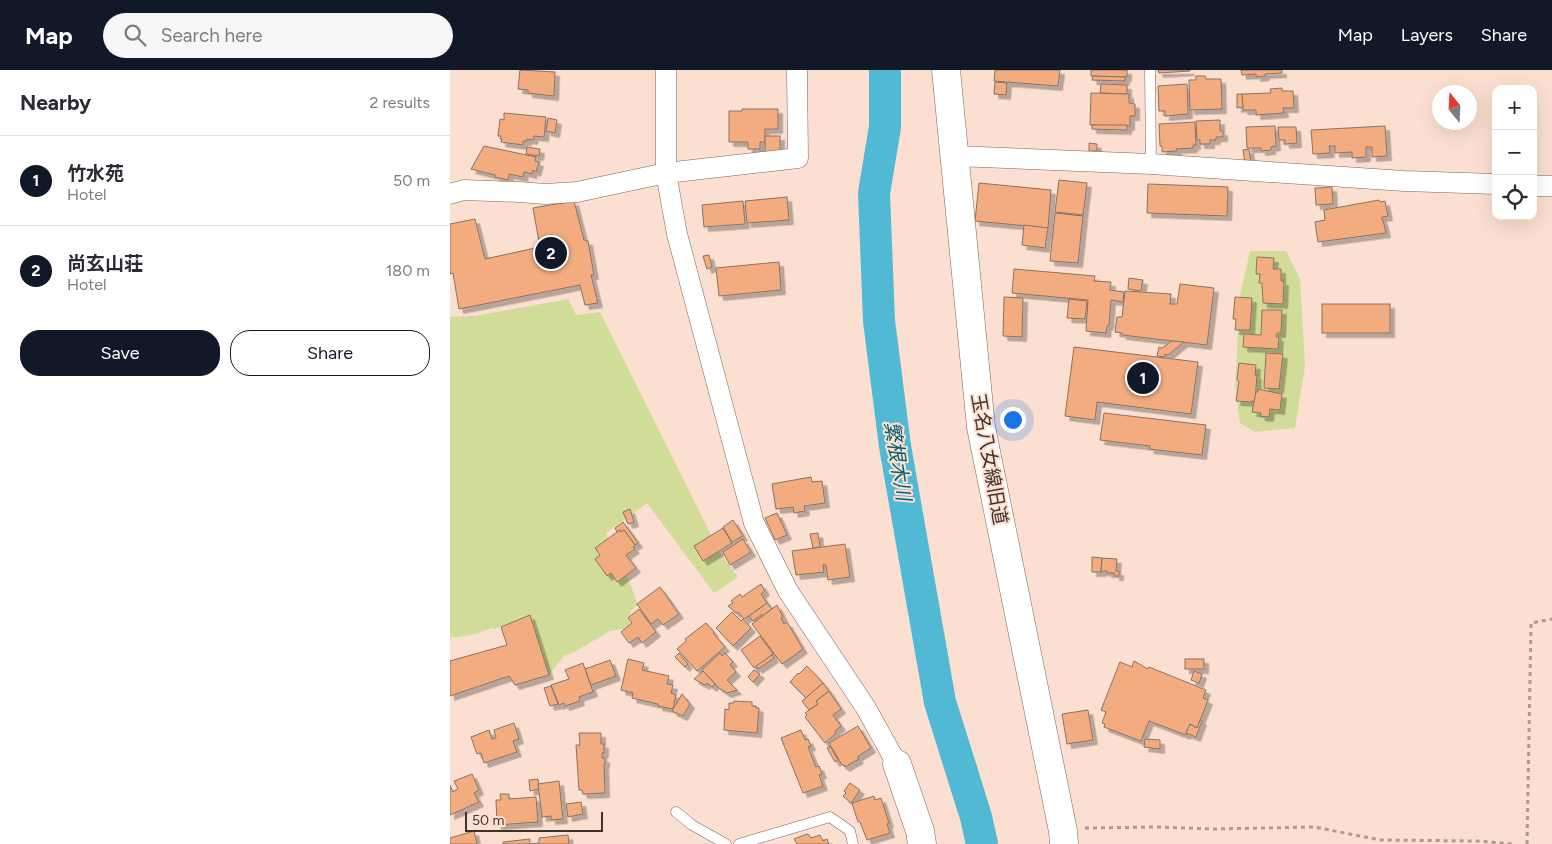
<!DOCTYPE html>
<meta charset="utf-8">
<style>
body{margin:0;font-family:Figtree,"Noto Sans JP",sans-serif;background:#f7f7f7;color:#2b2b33}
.controls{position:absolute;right:15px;top:15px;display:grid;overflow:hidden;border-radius:10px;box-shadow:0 5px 20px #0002}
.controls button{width:45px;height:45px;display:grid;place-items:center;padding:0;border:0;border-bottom:1px solid #e1e1e2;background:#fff;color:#2b2b33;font:25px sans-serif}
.compass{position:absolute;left:982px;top:15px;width:45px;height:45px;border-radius:50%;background:#fff;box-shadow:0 5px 20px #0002;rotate:342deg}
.scale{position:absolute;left:15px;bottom:12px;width:138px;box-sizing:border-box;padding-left:5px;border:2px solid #3d322c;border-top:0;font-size:14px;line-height:18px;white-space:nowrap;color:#3d322c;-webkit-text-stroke:4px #fbdfd0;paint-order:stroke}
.you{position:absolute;left:562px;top:349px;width:18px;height:18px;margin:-12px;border:4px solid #fff;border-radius:50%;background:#1a73e8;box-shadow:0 0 0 8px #1a73e833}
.badge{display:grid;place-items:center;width:32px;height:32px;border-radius:50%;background:#111827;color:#fff;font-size:16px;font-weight:700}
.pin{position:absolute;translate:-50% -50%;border:2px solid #fff;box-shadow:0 1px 5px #0006}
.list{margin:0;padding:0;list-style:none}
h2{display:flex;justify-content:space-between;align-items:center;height:65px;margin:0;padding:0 20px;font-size:21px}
h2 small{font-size:16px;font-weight:400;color:#7c7c81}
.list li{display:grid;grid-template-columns:32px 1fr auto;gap:15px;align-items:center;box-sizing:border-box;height:90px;padding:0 20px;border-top:1px solid #e1e1e2}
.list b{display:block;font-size:19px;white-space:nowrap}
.list p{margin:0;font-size:16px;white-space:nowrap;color:#7c7c81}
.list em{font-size:16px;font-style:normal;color:#7c7c81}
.actions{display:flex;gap:10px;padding:15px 20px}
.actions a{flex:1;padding:11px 0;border:1px solid #111827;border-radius:20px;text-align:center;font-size:18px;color:#111827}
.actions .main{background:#111827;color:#fff}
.icon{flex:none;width:28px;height:28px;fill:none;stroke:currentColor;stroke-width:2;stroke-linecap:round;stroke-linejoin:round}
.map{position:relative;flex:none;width:1102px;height:774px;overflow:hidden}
header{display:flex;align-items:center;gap:30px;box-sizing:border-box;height:70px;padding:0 25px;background:#111827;color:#fff}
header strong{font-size:24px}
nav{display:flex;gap:28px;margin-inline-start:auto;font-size:18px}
.search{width:350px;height:45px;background:#f7f7f7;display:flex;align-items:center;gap:12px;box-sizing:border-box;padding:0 18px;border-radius:28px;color:#7c7c81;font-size:19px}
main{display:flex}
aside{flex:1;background:#fff}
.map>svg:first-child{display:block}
.green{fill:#d1dc98}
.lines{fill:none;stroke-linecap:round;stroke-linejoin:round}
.river{stroke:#51b9d4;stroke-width:32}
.building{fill:#f3ac80;stroke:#8a7264;filter:url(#shadow)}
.lane-casing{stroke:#7d6458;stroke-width:11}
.street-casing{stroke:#7d6458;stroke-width:21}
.secondary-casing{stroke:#7d6458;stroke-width:29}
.path{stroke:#af9a8f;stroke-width:3;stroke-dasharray:4 4;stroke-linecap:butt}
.lane{stroke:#fff;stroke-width:10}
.street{stroke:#fff;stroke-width:20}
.secondary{stroke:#fff;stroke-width:28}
.labels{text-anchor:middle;stroke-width:4;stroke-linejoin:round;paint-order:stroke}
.street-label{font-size:19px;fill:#3d322c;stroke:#fbdfd0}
.water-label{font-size:20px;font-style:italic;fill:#025e71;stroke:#fbdfd0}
</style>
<header>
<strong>Map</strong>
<div class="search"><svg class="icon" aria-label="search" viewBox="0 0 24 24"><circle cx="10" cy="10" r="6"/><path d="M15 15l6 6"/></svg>Search here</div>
<nav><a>Map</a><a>Layers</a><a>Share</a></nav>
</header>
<main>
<aside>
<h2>Nearby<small>2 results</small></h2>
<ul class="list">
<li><span class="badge">1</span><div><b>竹水苑</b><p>Hotel</p></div><em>50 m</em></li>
<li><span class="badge">2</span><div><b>尚玄山荘</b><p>Hotel</p></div><em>180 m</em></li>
</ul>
<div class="actions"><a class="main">Save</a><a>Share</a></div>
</aside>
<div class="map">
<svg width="1102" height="774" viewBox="0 0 1102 774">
<defs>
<filter id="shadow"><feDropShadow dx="4.5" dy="4.5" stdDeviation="0" flood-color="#0004"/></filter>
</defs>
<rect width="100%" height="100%" fill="#fbdfd0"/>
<g class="green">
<path d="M800,181H836L850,209L855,296L845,358L805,362L790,353L785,315L790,226Z"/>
<path d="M118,229L126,245L150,242L269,481L288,507L264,523L197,433L156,463C167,487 180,510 188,535L181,541V547L185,565L171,559L160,561L124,582L114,586L99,605L80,545L45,559L42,558C29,563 14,568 0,567V247L25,246Z"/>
</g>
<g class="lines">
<path class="river" d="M435,0V57L424,123L429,251L445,376L490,632L526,747L532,774"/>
</g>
<g class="building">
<path d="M70,0L105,2L104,26L78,23V20L68,19Z"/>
<path d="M545,0H610L608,16L544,11Z"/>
<path d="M641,0H677V7L641,6Z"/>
<path d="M708,0H740V1L709,3Z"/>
<path d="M791,0H832V3L815,4V6L806,7V4L792,5Z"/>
<path d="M643,6L675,7V11L642,10Z"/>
<path d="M746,6H755L756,9H771L772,39L740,40L739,10H746Z"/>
<path d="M545,12L557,13L556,25L544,24Z"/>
<path d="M651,14L677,15V24L650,23Z"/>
<path d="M737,14L738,44L715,46V41H709L708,16Z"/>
<path d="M832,18V21H843L844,38H833L834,43L806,45V40H793L792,24L821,23L820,19Z"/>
<path d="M641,23L679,24V33L685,34V46H680V56L640,55Z"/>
<path d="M787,24H792L793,37L787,38Z"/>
<path d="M292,39H328V59H315V72H310V79H298V72H279V41H292Z"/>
<path d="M54,43L96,47L94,67L84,66L83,70L77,69V71H73V75L51,72L52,69H50L51,66H48L50,49L54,50Z"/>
<path d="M98,48L107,50L105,63L96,61Z"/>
<path d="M770,50V61H773V67H766V70H760V74H750V70H747L746,51Z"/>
<path d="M745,52L746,75H743V78L726,79L727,81L712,82V76H710L709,54Z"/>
<path d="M642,55H677V60L642,59Z"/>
<path d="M825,56L826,76L821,77V80L811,81V78H797L796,57Z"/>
<path d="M935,56L937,86L922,87V77H916V87L902,88V82L885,83V76H879L880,83L863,84L861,60Z"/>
<path d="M828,57H846L847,73L835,74V70H829Z"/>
<rect x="315" y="66" width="15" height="29"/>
<path d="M639,73L647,74V81H639Z"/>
<path d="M34,76L86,87L85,91L89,92L86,102L83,100L82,104L74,102L73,107L59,104L58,110L45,107V105L21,99Z"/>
<path d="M77,77L90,79L89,86L76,84Z"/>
<path d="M799,79L801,92L795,93L793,80Z"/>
<path d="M609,110L637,113L633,145L605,142Z"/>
<path d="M529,113L601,120L598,158L525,151Z"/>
<path d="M698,114L778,117L777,146L697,143Z"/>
<path d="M882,117L883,134L866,135L865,118Z"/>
<path d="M337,127L339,150L297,153L295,131Z"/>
<path d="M929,130L930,132L935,131L938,146L932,147V150H933L936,163L868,172L865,152L875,150L874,140Z"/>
<path d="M124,131L134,170L138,171L144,205H141L148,233L135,235L130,215L9,239L3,203L0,204V154L25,149L35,189L90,177L83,138Z"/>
<path d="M293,131L295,154L254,157L252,135Z"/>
<path d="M605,143L633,146L628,193L600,191Z"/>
<path d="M574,155L598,158L595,178L572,175Z"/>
<path d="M259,185L262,197L257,199L253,186Z"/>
<path d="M807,187L824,188L823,199H831V211H834L833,234L813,233L812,213H809L810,204H806Z"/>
<path d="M329,192L331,220L269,226L266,198Z"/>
<path d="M564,199L645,206L644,211L661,212L660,220L674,222L673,232L661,230L659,255L657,256L656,263L636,261L638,230L562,223Z"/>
<path d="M679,208L693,210L691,221L678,219Z"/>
<path d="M730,214L764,218L757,275L672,265V263L665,262L667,247H672L675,221L721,224L720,234H727Z"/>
<path d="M554,227L573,228L572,267L553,266Z"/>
<path d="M785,227L802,228L800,260H785L786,249H783Z"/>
<path d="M619,229L637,231L635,249L617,248Z"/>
<rect x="872" y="234" width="68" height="29"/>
<path d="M812,240H832L831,263H827L826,267H829L828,279L793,277L794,264L811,265Z"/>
<path d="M722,271L734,272L718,285L715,284V287L707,286L709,277L712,278Z"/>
<path d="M624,277L748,292L741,344L647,332L645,350L615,346Z"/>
<path d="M816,283L833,284L829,319L814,318Z"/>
<path d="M789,293L806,295L805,305H807L805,331H802V332L786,331L789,311L787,310Z"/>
<path d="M808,319L832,324L830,340L820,339L819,347L810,346L811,343L802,342L806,322H808Z"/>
<path d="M654,343L756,355L752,385L699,379L700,376L650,370Z"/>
<path d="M361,407L362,412L372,411L375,433L354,436L355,441L344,443L343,437L326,439L322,414Z"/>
<path d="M180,439L184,452L178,454L173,442Z"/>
<path d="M327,443L337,465L325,470L315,448Z"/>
<path d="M283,450L293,466L282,472L273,457Z"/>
<path d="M173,452L188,473L185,475L174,460L171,462L170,460L167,462L165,458Z"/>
<path d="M273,458L282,473L253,491L244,476Z"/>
<path d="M170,460L171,462L174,460L185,475L183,477L185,479L176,485L186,498L167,512L161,503L157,506L145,489L150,485L145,478Z"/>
<path d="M368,463L370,477L363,478L360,464Z"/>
<path d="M293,469L301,482L280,495L273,482Z"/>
<path d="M395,474L400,507L378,510L376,495H373L374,502L346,505L342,481Z"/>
<path d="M642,487L652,488L651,502H642Z"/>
<path d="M652,488L667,489L666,501H669V506H665V503H657V501H651Z"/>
<path d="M311,514L315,521L311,524L317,533L299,546L294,549L288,542L286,543L278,536L283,533L281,531L290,524L292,527Z"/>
<path d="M210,517L229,544L213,555L208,549L201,554L187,534Z"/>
<path d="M317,533L322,539L313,546L312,544L303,551L299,546Z"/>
<path d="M327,535L333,547L331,548L334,554L337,552L353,579L332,594L302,554Z"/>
<path d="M189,539L206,562L192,573L188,567L179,573L171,562L182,553L178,548Z"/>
<path d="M282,542L291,551L293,549L301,558L283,576L266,558Z"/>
<path d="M80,545L99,605L65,615L59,606L0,626V591L57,575L51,557Z"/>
<path d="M256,553L264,562L263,563L275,577L247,601L227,579L236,571L235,569Z"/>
<path d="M310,566L323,584L304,598L291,580Z"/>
<path d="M229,583L238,594L235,597L225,587Z"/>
<path d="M270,583L272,586L275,583L283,592L280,595L286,602L277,610L287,620L277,623L269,618L252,600Z"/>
<path d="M322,585L324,588L308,599L306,596Z"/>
<path d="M178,589L194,593L192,600L219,606L217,614L223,615L221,623L226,625L223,639L208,636V634L182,628L183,623L171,620Z"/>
<rect x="735" y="589" width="19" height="10"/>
<path d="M160,590L166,606L141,615L135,599Z"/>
<path d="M684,591L698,599L699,597L756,620L753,628L758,630L747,658L740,654L736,665L699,651L691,671L654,657L655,654L652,653L656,642L651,640L670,592L682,597Z"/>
<path d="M133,593L143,622L129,627L130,631L115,636L114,633L109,635L101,615L119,609L115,600Z"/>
<path d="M357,596L373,613L356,628L340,612L348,603L349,604Z"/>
<path d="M304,600L310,604L303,612L298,607Z"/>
<path d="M253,601L265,614L262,617L257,613L255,615L244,609Z"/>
<path d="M744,601L752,604L749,613L741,610Z"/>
<path d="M373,613L379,621L366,631L368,634L359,640L352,631Z"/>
<path d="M101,616L108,634L100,636L94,618Z"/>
<path d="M379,621L391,639L383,645L391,656L385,661L386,663L375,673L355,647L357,645L355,643L368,634L366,631Z"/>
<path d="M232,624L240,634L233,646L222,641Z"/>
<path d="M284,631L302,632V636H306V638H309L307,663L274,660L275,639L279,640V633H284Z"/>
<path d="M638,640L643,670L617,674L612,644Z"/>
<path d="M750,650L752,651L746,667L736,663L740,654L747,658Z"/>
<path d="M64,653L69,669L63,671L67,682L34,693L31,683L27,684L21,667L39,660L42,669L46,668L44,660Z"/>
<path d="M408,656L421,678L407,687L409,689L395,697L394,695H392L379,673Z"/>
<path d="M351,660L355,670L358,669L361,676L358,677L366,697L369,696L372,704L369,705L373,716L353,723L331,668Z"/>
<path d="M129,663H151V674H154V683H152V688H155V693L154,694L155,723L133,724L132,720H129L126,675H130Z"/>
<path d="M695,669L710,670V679L694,677Z"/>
<path d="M380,676L388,690L385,692L377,678Z"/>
<path d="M22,704L29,720L24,723L29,732L0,745V715L3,722L8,719L4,711Z"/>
<path d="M88,709L89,719L80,721L79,710Z"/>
<path d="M109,711L113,749L101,750V746L92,747L88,714Z"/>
<path d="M400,713L410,720L401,733L393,726L396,723L394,721Z"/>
<path d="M50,724H59V729L86,727L88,752L47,755L46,730H51Z"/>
<path d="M424,726L425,730L431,728L439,753L437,754L440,763L417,770L410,752H408L402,733Z"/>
<path d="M131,732L133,744L118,747L116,734Z"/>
<path d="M24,761L27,774H0V768Z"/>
<path d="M357,764L359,765L361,768L370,765L373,771L377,769L379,774H347L344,769Z"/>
<path d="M118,765L119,774H81L89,773V768Z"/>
<path d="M80,769V774H53V772Z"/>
</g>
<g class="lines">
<defs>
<g id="lane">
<path d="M700,0L701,94"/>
<path d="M226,742L242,755L276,774"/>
<path d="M289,774L380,747L400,761L403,774"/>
</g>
<g id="street">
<path d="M216,0V103L227,164L304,453L338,521L416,638L447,694"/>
<path d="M505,86L701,94L954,111L1046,114"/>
<path d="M1083,116H1102"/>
<path d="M0,124L14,120L69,122L95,124L127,122L216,103L348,88L347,0"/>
</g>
<g id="secondary">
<path d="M496,0L531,357L613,761L614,774"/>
<path d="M447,694L470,761L472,774"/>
</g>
</defs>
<use href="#lane" class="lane-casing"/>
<use href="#street" class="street-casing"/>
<use href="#secondary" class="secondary-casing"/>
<g class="path">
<path d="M635,758L706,757L764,759L864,757L931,770L1028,771L1063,774"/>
<path d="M1077,774L1081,553L1102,549"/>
</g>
<use href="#lane" class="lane"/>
<use href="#street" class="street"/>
<use href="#secondary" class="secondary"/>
</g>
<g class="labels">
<g class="street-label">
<text transform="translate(540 389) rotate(80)" y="7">玉名八女線旧道</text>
</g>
<g class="water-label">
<text transform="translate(448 391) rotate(81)" y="7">繁根木川</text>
</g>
</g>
</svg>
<div class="controls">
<button>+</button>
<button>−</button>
<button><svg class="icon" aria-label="locate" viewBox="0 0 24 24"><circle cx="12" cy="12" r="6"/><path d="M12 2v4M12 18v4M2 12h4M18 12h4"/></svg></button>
</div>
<svg class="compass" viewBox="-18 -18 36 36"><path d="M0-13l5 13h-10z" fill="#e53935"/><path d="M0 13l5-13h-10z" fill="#7c7c81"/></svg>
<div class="scale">50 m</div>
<div class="you"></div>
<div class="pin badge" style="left:693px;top:308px">1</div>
<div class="pin badge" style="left:101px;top:183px">2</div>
</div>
</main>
